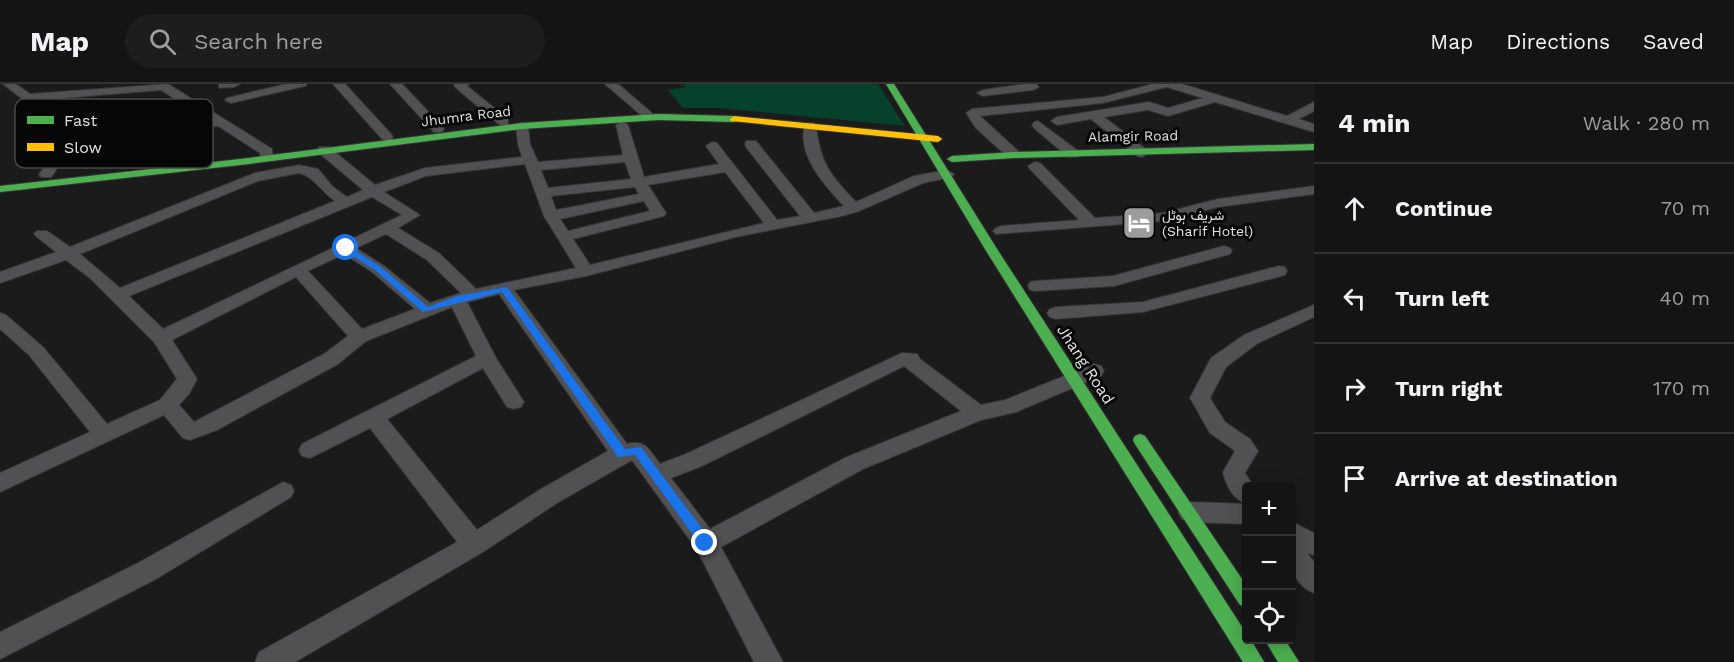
<!DOCTYPE html>
<meta charset="utf-8">
<style>
body{margin:0;font-family:"Work Sans",Vazirmatn,sans-serif;background:#1e1d1e;color:#f1f3f6}
.controls{position:absolute;right:18px;bottom:18px;display:grid;overflow:hidden;border-radius:6px;box-shadow:0 3px 15px #0003}
.controls button{width:54px;height:54px;display:grid;place-items:center;padding:0;border:0;border-bottom:2px solid #343334;background:#151415;color:#f1f3f6;font:30px sans-serif}
.stop{position:absolute;width:18px;height:18px;margin:-14px;border:4px solid #1a73e8;border-radius:50%;background:#fff}
.stop.end{background:#1a73e8;border-color:#fff;box-shadow:0 2px 6px #0008}
.list{margin:0;padding:0;list-style:none}
h2{display:flex;justify-content:space-between;align-items:center;height:78px;margin:0;padding:0 24px;font-size:26px}
h2 small{font-size:20px;font-weight:400;color:#9d9ea0}
.list li{display:grid;grid-template-columns:39px 1fr auto;gap:18px;align-items:center;box-sizing:border-box;height:90px;padding:0 24px;border-top:2px solid #343334}
.list b{display:block;font-size:22px;white-space:nowrap}
.list em{font-size:20px;font-style:normal;color:#9d9ea0}
.icon{flex:none;width:33px;height:33px;fill:none;stroke:currentColor;stroke-width:2;stroke-linecap:round;stroke-linejoin:round}
.map{position:relative;flex:none;width:1314px;height:578px;overflow:hidden}
header{display:flex;align-items:center;gap:36px;box-sizing:border-box;height:84px;padding:0 30px;background:#151415;border-bottom:2px solid #343334}
header strong{font-size:28px}
nav{display:flex;gap:33px;margin-inline-start:auto;font-size:21px}
.search{width:420px;height:54px;background:#1e1d1e;display:flex;align-items:center;gap:15px;box-sizing:border-box;padding:0 21px;border-radius:33px;color:#9d9ea0;font-size:22px}
main{display:flex}
aside{flex:1;background:#151415}
.map>svg:first-child{display:block}
.green{fill:#06412b}
.lines{fill:none;stroke-linecap:round;stroke-linejoin:round}
.street-casing{stroke:#363536;stroke-width:2}
.fast-casing{stroke:#363536;stroke-width:2}
.slow-casing{stroke:#363536;stroke-width:2}
.street{fill:#515052;fill-rule:evenodd}
.fast{fill:#4caf50;fill-rule:evenodd}
.slow{fill:#ffc107;fill-rule:evenodd}
.route{fill:#1a73e8}
.labels{text-anchor:middle;stroke-width:6;stroke-linejoin:round;paint-order:stroke}
.far-street-label{font-size:14px;fill:#e3e1e3;stroke:#070607}
.far-poi-label{font-size:14px;fill:#e3e1e3;stroke:#070607;text-anchor:start}
.street-label{font-size:16px;fill:#e3e1e3;stroke:#070607}
.key{fill:#070607;stroke:#494849;stroke-width:1.5}
.key-label{font-size:16px;fill:#e3e1e3}
</style>
<header>
<strong>Map</strong>
<div class="search"><svg class="icon" aria-label="search" viewBox="0 0 24 24"><circle cx="10" cy="10" r="6"/><path d="M15 15l6 6"/></svg>Search here</div>
<nav><a>Map</a><a>Directions</a><a>Saved</a></nav>
</header>
<main>
<div class="map">
<svg width="1314" height="578" viewBox="0 0 1314 578">
<rect width="100%" height="100%" fill="#1c1b1c"/>
<path class="green" d="M683,0H878L905,42L719,24H683L668,6L686,3Z"/>
<g class="lines">
<defs>
<g id="street">
<path d="M3,0H16L30,10L168,0L272,65L273,74L271,77H261L260,69L218,42L74,61L51,93H41L39,90L64,58L48,35ZM161,6L208,36L74,54L64,37L39,16Z"/>
<path d="M219,0H240L234,3L219,4Z"/>
<path d="M286,0H307L305,2L231,19L225,16L227,14Z"/>
<path d="M333,0H345L391,50L393,53L391,56H383Z"/>
<path d="M390,0H402L442,42L444,45L442,48H434Z"/>
<path d="M454,0H469L467,2L508,35V41H500L455,3Z"/>
<path d="M605,0H618L652,29L650,32H642Z"/>
<path d="M1024,0H1036L1039,3L1033,6L983,12L977,9L983,6Z"/>
<path d="M1153,0H1182L1287,32L1314,18V27L1299,35L1314,40V48L1215,18L1168,32L1148,26L1104,33L1147,66L1149,69L1142,73L1137,72L1091,35L1057,41L1051,37L1057,33L1149,18L1168,24L1203,14L1167,3L1103,19L980,32L1019,68L1021,71L1019,74H1009L976,44L966,29L972,25L1103,13Z"/>
<path d="M622,37L628,41L644,93L719,80L706,62L712,58L717,59L777,136L800,132L746,63L745,60L746,57H756L814,129L844,122C826,103 794,69 806,39H814L816,42C820,79 831,92 856,118L914,92L947,86L954,90L952,93L923,99L859,127L842,132L736,153L586,192L514,206L627,360C646,355 649,366 660,380L686,370L902,269L917,270L920,275L981,321L1005,316L1094,280L1101,282L1104,287L1101,292L1016,328L981,336L863,385L721,463L783,578H754L697,466L632,376L557,419L483,468L295,578H255L259,568L457,458L370,344L310,374L302,372L299,366L302,360L476,272L452,223L366,257L338,280L217,346L190,356L183,354L164,331L0,408V389L90,348L29,271L0,245V229L6,231L43,263L107,340L160,316L177,295L154,258L91,195L66,176L0,199V188L56,168L37,153L34,150L37,147H47L70,163L255,89L299,81L318,85L332,102L347,113L363,106L319,69L317,66L319,63H329L375,101L425,84L522,73L518,60L516,42L522,38L528,42L530,60L538,78L623,71L616,41ZM625,78L631,95L548,104L541,86ZM525,80L544,132L576,184L476,205L439,169L398,144L420,131L384,108L426,92ZM725,88L764,139L590,181L573,155L664,132L666,129L648,101ZM299,89C313,92 322,108 335,117L120,204L80,170L258,97ZM635,103L639,110L556,126L551,112ZM372,113L402,131L163,245L129,212ZM644,117L650,127L568,147L560,135ZM386,150L427,176L461,209L430,219L384,182L356,164ZM344,170L372,188L415,225L362,245L308,187ZM296,193L348,252L324,270L194,338L179,321L189,310L197,295L172,256ZM499,210L608,367L541,405L477,446L387,335L483,284L507,323L514,325L521,323L524,318L496,274L467,218ZM904,282L961,327L847,373L710,445L671,394L702,382Z"/>
<path d="M1038,37L1078,67L1080,70L1078,73H1068L1034,44L1032,41L1034,38Z"/>
<path d="M1035,78L1040,79L1095,134L1163,129L1218,115L1314,102V110L1218,123L1163,137L996,150L993,147L996,144L1001,142L1079,136L1030,85L1028,82Z"/>
<path d="M1224,162L1230,164L1232,167L1230,170L1114,202L1036,207L1030,206L1028,202L1030,198L1036,197L1113,192Z"/>
<path d="M1279,182L1285,183L1287,187L1285,191L1143,228L1056,235L1050,233L1047,229L1050,225L1056,223L1143,218Z"/>
<path d="M1314,221V233L1258,259L1226,283L1210,314L1225,338L1250,355L1258,367L1245,389L1253,402H1246V419C1233,416 1226,401 1223,388L1235,367L1210,349L1190,314L1211,274L1244,251Z"/>
<path d="M283,398L291,401L294,407L291,413L156,495L0,575V548L138,479Z"/>
<path d="M1190,418L1246,420V440L1190,438L1182,435L1178,428L1182,421Z"/>
<path d="M1292,438L1314,449V471L1307,469L1314,478V509C1286,499 1289,462 1292,438Z"/>
</g>
<g id="fast">
<path d="M886,0H894L997,165L1246,549V556H1251L1264,578H1243L985,165Z"/>
<path d="M658,30L734,32L738,35L734,38L658,36L522,45L249,80L0,108V102L249,74L522,39Z"/>
<path d="M1314,60V66L1014,74L952,78L947,75L952,72L1014,68Z"/>
<path d="M1140,350L1145,352L1246,501V523L1240,521L1135,360L1133,356L1135,352Z"/>
<path d="M1265,556H1285L1299,578H1278Z"/>
</g>
<path id="slow" d="M734,32L938,52L942,55L938,58L731,37L730,35Z"/>
</defs>
<use href="#street" class="street-casing"/>
<use href="#fast" class="fast-casing"/>
<use href="#slow" class="slow-casing"/>
<use href="#street" class="street"/>
<use href="#fast" class="fast"/>
<use href="#slow" class="slow"/>
</g>
<path class="route" d="M343,162H348L381,183L428,223L457,212L507,203L625,365L641,363L710,455V462H701L635,371L618,373L502,208L423,228L375,186L343,166Z"/>
<defs>
<symbol id="hotel-square" viewBox="-11 -11 22 22"><rect x="-9" y="-9" width="18" height="18" rx="4" fill="#9d9c9d" stroke="#070607"/><path d="M-6-4.5h1.5V1H6V5H4.5V3h-9V5H-6ZM-4 0a1.8 1.8 0 1 1 3.6 0ZM.5 0V-2.5h3Q6-2.5 6 0Z" fill="#fff"/></symbol>
</defs>
<g fill-rule="evenodd">
<use href="#hotel-square" x="1120" y="120" width="38" height="38"/>
</g>
<g class="labels">
<g class="far-street-label">
<text transform="translate(466 32) rotate(-7)" y="5">Jhumra Road</text>
<text transform="translate(1133 52) rotate(-1)" y="5">Alamgir Road</text>
</g>
<g class="far-poi-label">
<text x="1162" y="136">شریف ہوٹل<tspan x="1162" dy="16">(Sharif Hotel)</tspan></text>
</g>
<g class="street-label">
<text transform="translate(1086 280) rotate(57)" y="6">Jhang Road</text>
</g>
</g>
<rect x="15" y="15" width="198" height="69" rx="9" class="key"/>
<rect x="27" y="32" width="27" height="8" fill="#4caf50"/>
<rect x="27" y="59" width="27" height="8" fill="#ffc107"/>
<g class="key-label">
<text x="64" y="42">Fast</text>
<text x="64" y="69">Slow</text>
</g>
</svg>
<div class="controls">
<button>+</button>
<button>−</button>
<button><svg class="icon" aria-label="locate" viewBox="0 0 24 24"><circle cx="12" cy="12" r="6"/><path d="M12 2v4M12 18v4M2 12h4M18 12h4"/></svg></button>
</div>
<div class="stop" style="left:346px;top:164px"></div>
<div class="stop end" style="left:705px;top:459px"></div>
</div>
<aside>
<h2>4 min<small>Walk · 280 m</small></h2>
<ul class="list">
<li><svg class="icon" aria-label="ahead" viewBox="0 0 24 24"><path d="M12 20V5M6 11l6-6 6 6"/></svg><div><b>Continue</b></div><em>70 m</em></li>
<li><svg class="icon" aria-label="left" viewBox="0 0 24 24"><path d="M17 20v-9H6M10 6l-5 5 5 5"/></svg><div><b>Turn left</b></div><em>40 m</em></li>
<li><svg class="icon" aria-label="right" viewBox="0 0 24 24"><path d="M7 20v-9h11M14 6l5 5-5 5"/></svg><div><b>Turn right</b></div><em>170 m</em></li>
<li><svg class="icon" aria-label="arrive" viewBox="0 0 24 24"><path d="M6 21V4h12l-3 4 3 4H6"/></svg><div><b>Arrive at destination</b></div></li>
</ul>
</aside>
</main>
